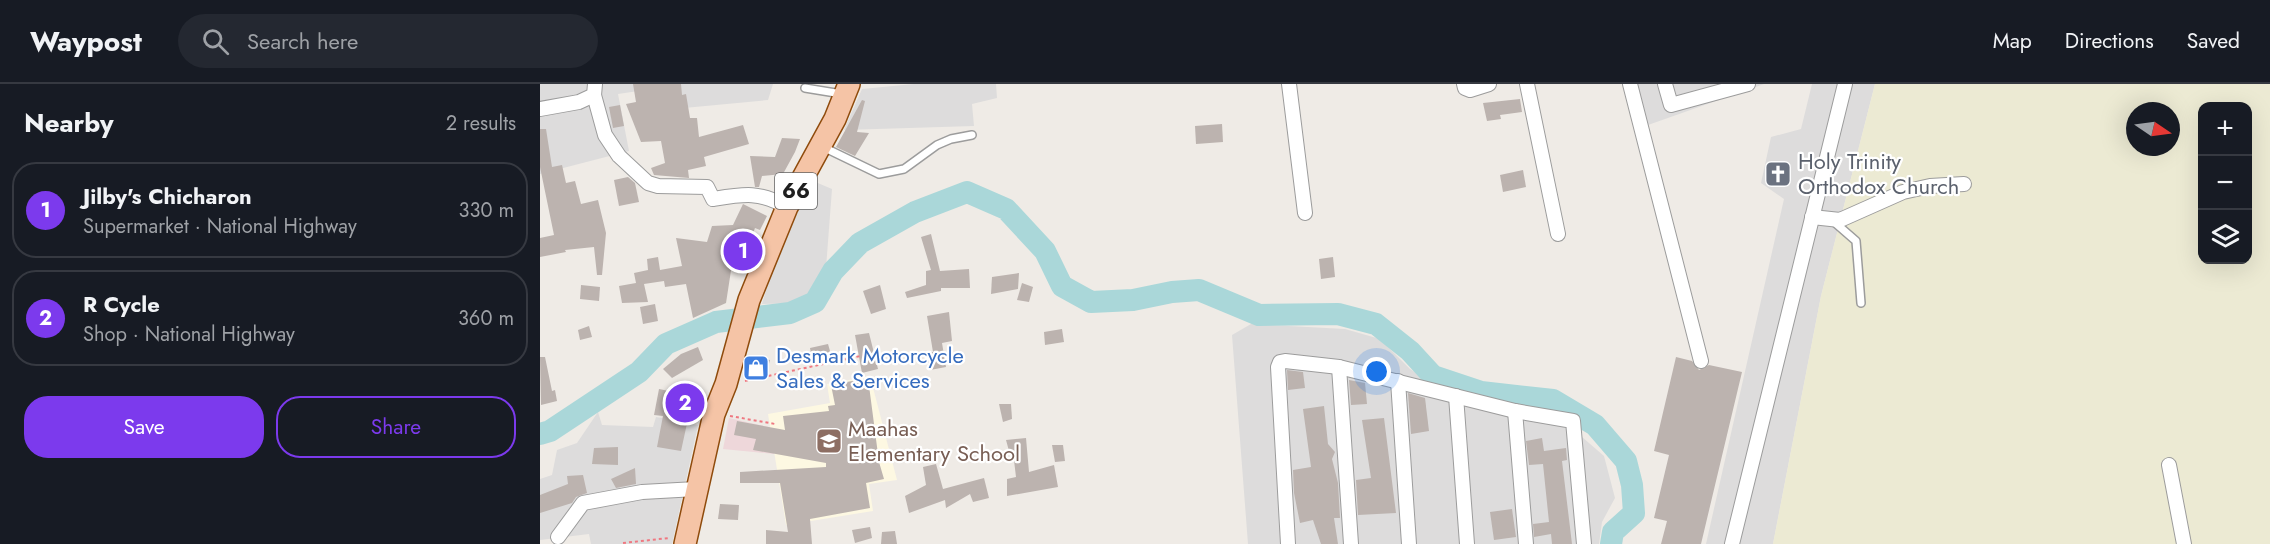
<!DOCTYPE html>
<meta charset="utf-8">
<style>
body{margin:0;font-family:Jost,sans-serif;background:#242831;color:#f1f3f6}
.controls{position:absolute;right:18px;top:18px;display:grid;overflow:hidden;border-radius:12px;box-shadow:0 6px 24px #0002}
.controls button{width:54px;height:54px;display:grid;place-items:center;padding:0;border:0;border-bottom:2px solid #363941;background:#171b24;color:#f1f3f6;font:30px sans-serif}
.compass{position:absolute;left:1586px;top:18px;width:54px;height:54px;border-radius:50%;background:#171b24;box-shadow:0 6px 24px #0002;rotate:103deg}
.you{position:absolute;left:837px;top:288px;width:21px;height:21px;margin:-15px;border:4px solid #fff;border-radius:50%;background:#1a73e8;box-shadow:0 0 0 9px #1a73e833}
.badge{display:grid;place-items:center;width:39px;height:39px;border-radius:50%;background:#7c3aed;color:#fff;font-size:20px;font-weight:700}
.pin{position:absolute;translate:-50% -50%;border:3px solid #fff;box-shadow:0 2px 6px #0006}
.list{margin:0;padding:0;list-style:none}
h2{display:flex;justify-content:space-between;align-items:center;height:78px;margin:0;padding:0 24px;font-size:26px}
h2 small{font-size:20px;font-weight:400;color:#9ea1a6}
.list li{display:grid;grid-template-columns:39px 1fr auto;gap:18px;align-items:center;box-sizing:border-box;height:96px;margin:0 12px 12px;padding:0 12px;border:2px solid #363941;border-radius:24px}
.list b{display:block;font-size:22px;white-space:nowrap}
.list p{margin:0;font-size:20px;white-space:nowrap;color:#9ea1a6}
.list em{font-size:20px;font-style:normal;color:#9ea1a6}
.actions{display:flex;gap:12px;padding:18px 24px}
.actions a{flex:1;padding:14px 0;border:2px solid #7c3aed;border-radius:24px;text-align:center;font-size:21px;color:#7c3aed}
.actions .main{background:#7c3aed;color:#fff}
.icon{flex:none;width:33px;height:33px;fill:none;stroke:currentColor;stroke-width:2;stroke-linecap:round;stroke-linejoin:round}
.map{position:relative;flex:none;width:1730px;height:460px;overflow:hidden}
header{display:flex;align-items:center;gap:36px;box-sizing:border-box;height:84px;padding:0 30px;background:#171b24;border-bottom:2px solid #363941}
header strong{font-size:28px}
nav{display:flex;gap:33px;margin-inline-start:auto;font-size:21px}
.search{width:420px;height:54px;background:#242831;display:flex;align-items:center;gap:15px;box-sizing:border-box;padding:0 21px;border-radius:33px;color:#9ea1a6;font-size:22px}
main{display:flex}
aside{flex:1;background:#171b24}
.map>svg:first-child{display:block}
.residential{fill:#dddcdc}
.commercial{fill:#eed7da}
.education{fill:#fdf8e2}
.farmland{fill:#ecead3;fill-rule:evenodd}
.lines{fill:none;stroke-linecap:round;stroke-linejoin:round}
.river{stroke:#aad7d9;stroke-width:22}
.building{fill:#bcb3af}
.lane-casing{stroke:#9c9c9c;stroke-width:10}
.street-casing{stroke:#9c9c9c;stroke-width:16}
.primary-casing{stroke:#8f4b0c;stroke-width:24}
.path{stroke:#ef7881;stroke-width:2;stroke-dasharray:3 3;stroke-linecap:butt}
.lane{stroke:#fff;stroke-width:7}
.street{stroke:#fff;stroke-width:14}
.primary{stroke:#f5c4a6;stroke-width:21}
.labels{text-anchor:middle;stroke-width:4.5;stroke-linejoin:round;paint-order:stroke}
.shield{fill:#fff;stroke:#626262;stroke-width:1.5}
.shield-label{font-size:21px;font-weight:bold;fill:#1f1f1f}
.worship-label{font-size:22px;fill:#5b616d;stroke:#fff;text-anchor:start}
.shop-label{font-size:22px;fill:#366cbe;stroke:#fff;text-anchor:start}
.education-label{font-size:22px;fill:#785e54;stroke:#fff;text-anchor:start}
</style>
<header>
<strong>Waypost</strong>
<div class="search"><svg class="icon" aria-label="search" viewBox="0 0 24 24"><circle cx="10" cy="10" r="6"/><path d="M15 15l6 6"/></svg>Search here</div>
<nav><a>Map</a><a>Directions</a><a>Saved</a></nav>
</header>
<main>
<aside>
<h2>Nearby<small>2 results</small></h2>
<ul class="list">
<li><span class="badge">1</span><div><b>Jilby's Chicharon</b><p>Supermarket · National Highway</p></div><em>330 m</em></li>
<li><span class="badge">2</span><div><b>R Cycle</b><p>Shop · National Highway</p></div><em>360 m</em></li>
</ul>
<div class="actions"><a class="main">Save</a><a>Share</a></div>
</aside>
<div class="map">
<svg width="1730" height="460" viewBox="0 0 1730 460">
<rect width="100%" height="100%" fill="#efebe6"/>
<g class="residential">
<path d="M0,0H233L228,16L144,24L139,1L78,10L89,67L0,90Z"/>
<path d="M374,0H456L457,14L432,20L434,42L304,46L322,5Z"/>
<path d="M1097,0H1224L1108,41Z"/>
<path d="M1272,0H1335L1281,212L1233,460H1166L1244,115L1221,99L1231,53L1261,45Z"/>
<path d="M273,97L292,105L286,184L274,207L260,219L222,220L236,173Z"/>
<path d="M711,240L805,245L840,255L870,285L903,306L1027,340L1064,372L1075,414L1062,438L1059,460H708L692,251Z"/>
<path d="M58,328L62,341L113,343L116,333L158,341L132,460H51L49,450L0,456V395L12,391L17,366L37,359Z"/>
</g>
<path class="commercial" d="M189,334L229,343L234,370L183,365Z"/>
<path class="education" d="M330,292L357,396L329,400L333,427L246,441L228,330L290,319L287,300Z"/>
<path class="farmland" d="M1335,0H1730V460H1233L1281,212ZM1662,22H1708V176H1662ZM1595,27H1631V63H1595Z"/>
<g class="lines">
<path class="river" d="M0,350L10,347L99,288L126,260L176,238L250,229L275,218L293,187L320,159L375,128L427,108L466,125L505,167L522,202L551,218L593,216L632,208L659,206L719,231L798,230L836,240L870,267L893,292L941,308L1013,316L1055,341L1086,377L1092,401L1094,429L1073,448L1071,460"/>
</g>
<g class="building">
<path d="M93,0H141L142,11L146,10L150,34H157L159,53L203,41L209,60L164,73L166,82L148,86L149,94L114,91L111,84L125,79L121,57L101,58L86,20L96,18Z"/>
<path d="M980,15L982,28L960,31L961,35L947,37L943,19Z"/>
<path d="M322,16L325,17L317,48L329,49L315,72L296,63Z"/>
<path d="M80,21L84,42L73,44L69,23Z"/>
<path d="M682,40L683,58L656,60L655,42Z"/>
<path d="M0,45H6L12,83L22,81L26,99L35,97L41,120L58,116L66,149L62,191H57L54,163L25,166L26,168L0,173V154L14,151L0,83Z"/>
<path d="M242,54L260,55L255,68L243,90L222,92L219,103H215L210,72L235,73Z"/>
<path d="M1231,77L1250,82L1245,102L1226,97Z"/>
<path d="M983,86L986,103L963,108L960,91Z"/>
<path d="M88,93L95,99L99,118L79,122L74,96Z"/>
<path d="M203,120L227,132L220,146L215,144L201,180H192L186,219L153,234L146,200L125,203L124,197L104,200L108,218L82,219L79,202L96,199L94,189L108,186L107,175L118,173L120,186L142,182L136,154L167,158L172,142L193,141Z"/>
<path d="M391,150L400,187L429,185L430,204H401V207L367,214L365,208L386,201V187L391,186L381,153Z"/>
<path d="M793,173L795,193L781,195L779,175Z"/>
<path d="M479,189L478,205L451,210L452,193Z"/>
<path d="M482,199L493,203L489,218L477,216Z"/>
<path d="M41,201L60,203L59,217L40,215Z"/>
<path d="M340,201L346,225L331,230L323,207Z"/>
<path d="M115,220L118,237L103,240L100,223Z"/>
<path d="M409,228L412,257L402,259L406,283L390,286L385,268H393L387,232Z"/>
<path d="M49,242L52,253L40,256L38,246Z"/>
<path d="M522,245L524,258L505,261L504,248Z"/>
<path d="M329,249L338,285L322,289L315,251Z"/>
<path d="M288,260L292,274L273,279L270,264Z"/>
<path d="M158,263L163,276L132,294L123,285L141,270Z"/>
<path d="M212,272L230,276L226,291L208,287Z"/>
<path d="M0,273H5L12,307L15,306L17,317L1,321Z"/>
<path d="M1136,273L1152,277L1159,286L1169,281L1202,288L1161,460H1121L1127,437L1114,434L1129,371L1114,367Z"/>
<path d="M747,286L763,288L765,304L748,306Z"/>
<path d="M328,294L339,378L344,395L326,399L330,424L270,435L272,460H226V446L248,448L240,399H200V388L286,383V379L213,366L216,355L194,351L197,337L245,346L243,332L289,327L288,322L295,321L291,301Z"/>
<path d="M809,296L825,299L827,320L811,321Z"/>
<path d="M119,305L153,312L141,367L117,363L123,332L114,331Z"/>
<path d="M868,309L885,314L889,347L871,350Z"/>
<path d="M459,320H471L472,335L463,338Z"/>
<path d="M784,322L788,360L795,368L792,375L798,399L800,434H794L798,460H781L773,436L760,439L754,409L753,386L771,383L763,325Z"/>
<path d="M844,334L856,429L818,431L816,396L831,394L822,336Z"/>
<path d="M486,354L489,388L514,381L518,403L467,412V395L476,393L473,368L469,367L466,356Z"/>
<path d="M1002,354L1004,367L1026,364L1027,376L1022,377L1032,460H1012L1011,450L994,453L993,440L1009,438L1003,380L989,381L986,357Z"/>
<path d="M512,361H523L525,377L515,378Z"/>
<path d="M78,363V381L52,380L54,364Z"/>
<path d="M396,380L403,405L444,394L449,414L433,418L430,410L406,424L405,416L369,429L365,412L386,401L383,383Z"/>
<path d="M95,384L96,400L76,404L71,395Z"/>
<path d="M43,391L47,409L36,413L32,419L0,429V411L28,400L27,392Z"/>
<path d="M180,420L199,421L198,436L178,435Z"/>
<path d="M972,425L976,453L954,456L950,428Z"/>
<path d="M330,443L332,454L315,459L312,446Z"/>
<path d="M355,447L357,460H341L342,448Z"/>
</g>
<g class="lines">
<defs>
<g id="lane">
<path d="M265,4L302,10"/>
<path d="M283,63L339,90L364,85L397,61L411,55L432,51"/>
<path d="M1293,137L1316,157L1321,219"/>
</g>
<g id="street">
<path d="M749,0L765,129"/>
<path d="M924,0L925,4L930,6L949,0"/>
<path d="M987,0L1018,150"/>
<path d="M1090,0L1161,277"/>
<path d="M1125,0L1131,21L1208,0"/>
<path d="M54,11L65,51L79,72L108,99L118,102L167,103L173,115C204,110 219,107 247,123"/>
<path d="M0,25L39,18L54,11L55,0"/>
<path d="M1272,133L1300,136L1363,108L1390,102L1424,100"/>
<path d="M799,283L811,460"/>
<path d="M858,297L869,460"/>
<path d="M916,312L927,460"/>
<path d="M975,327L986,460"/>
<path d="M1629,381L1644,460"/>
<path d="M18,453L43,419L102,408L156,405"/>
<path d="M748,460L738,283L740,278L745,277L799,283L975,327L1033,337L1044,460"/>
<path d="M1192,460L1305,0"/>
</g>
<path id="primary" d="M145,460L174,330L186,300L209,216L247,123L295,35L309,0"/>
</defs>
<use href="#lane" class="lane-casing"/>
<use href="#street" class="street-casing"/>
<use href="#primary" class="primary-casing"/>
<g class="path">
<path d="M205,297L325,271"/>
<path d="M190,332L235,340"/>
<path d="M83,459L129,454"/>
</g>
<use href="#lane" class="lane"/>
<use href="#street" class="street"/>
<use href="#primary" class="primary"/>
</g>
<defs>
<symbol id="church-square" viewBox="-11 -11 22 22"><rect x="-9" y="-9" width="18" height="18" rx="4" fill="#6b7280" stroke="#fff"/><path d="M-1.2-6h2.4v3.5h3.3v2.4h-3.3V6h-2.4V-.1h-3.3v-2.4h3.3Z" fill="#fff"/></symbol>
<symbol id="shop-square" viewBox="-11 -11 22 22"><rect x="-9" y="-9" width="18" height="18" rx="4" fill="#3f7fe0" stroke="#fff"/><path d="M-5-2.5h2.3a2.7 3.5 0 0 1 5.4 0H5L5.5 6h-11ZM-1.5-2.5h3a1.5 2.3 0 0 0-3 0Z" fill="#fff"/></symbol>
<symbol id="school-square" viewBox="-11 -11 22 22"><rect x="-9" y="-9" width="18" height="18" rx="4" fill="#8d6e63" stroke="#fff"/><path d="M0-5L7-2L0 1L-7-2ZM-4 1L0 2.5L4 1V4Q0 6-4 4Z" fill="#fff"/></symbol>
</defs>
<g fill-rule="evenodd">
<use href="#church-square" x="1223" y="75" width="30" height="30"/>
<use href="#shop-square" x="201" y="269" width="30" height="30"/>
<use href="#school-square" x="274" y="342" width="30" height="30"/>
</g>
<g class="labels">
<rect class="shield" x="235" y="89" width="42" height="36" rx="4.5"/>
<g class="shield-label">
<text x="256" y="114">66</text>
</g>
<g class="worship-label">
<text x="1258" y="85">Holy Trinity<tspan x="1258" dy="25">Orthodox Church</tspan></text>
</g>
<g class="shop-label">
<text x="236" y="279">Desmark Motorcycle<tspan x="236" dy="25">Sales &amp; Services</tspan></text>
</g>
<g class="education-label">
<text x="308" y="352">Maahas<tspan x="308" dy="25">Elementary School</tspan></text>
</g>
</g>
</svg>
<div class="controls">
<button>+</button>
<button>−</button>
<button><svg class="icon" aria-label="layers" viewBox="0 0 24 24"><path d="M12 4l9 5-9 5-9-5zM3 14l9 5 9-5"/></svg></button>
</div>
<svg class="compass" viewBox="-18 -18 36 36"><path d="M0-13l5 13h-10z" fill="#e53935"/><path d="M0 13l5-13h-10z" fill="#9ea1a6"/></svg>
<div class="you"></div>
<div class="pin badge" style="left:203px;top:167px">1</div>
<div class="pin badge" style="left:145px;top:319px">2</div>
</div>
</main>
